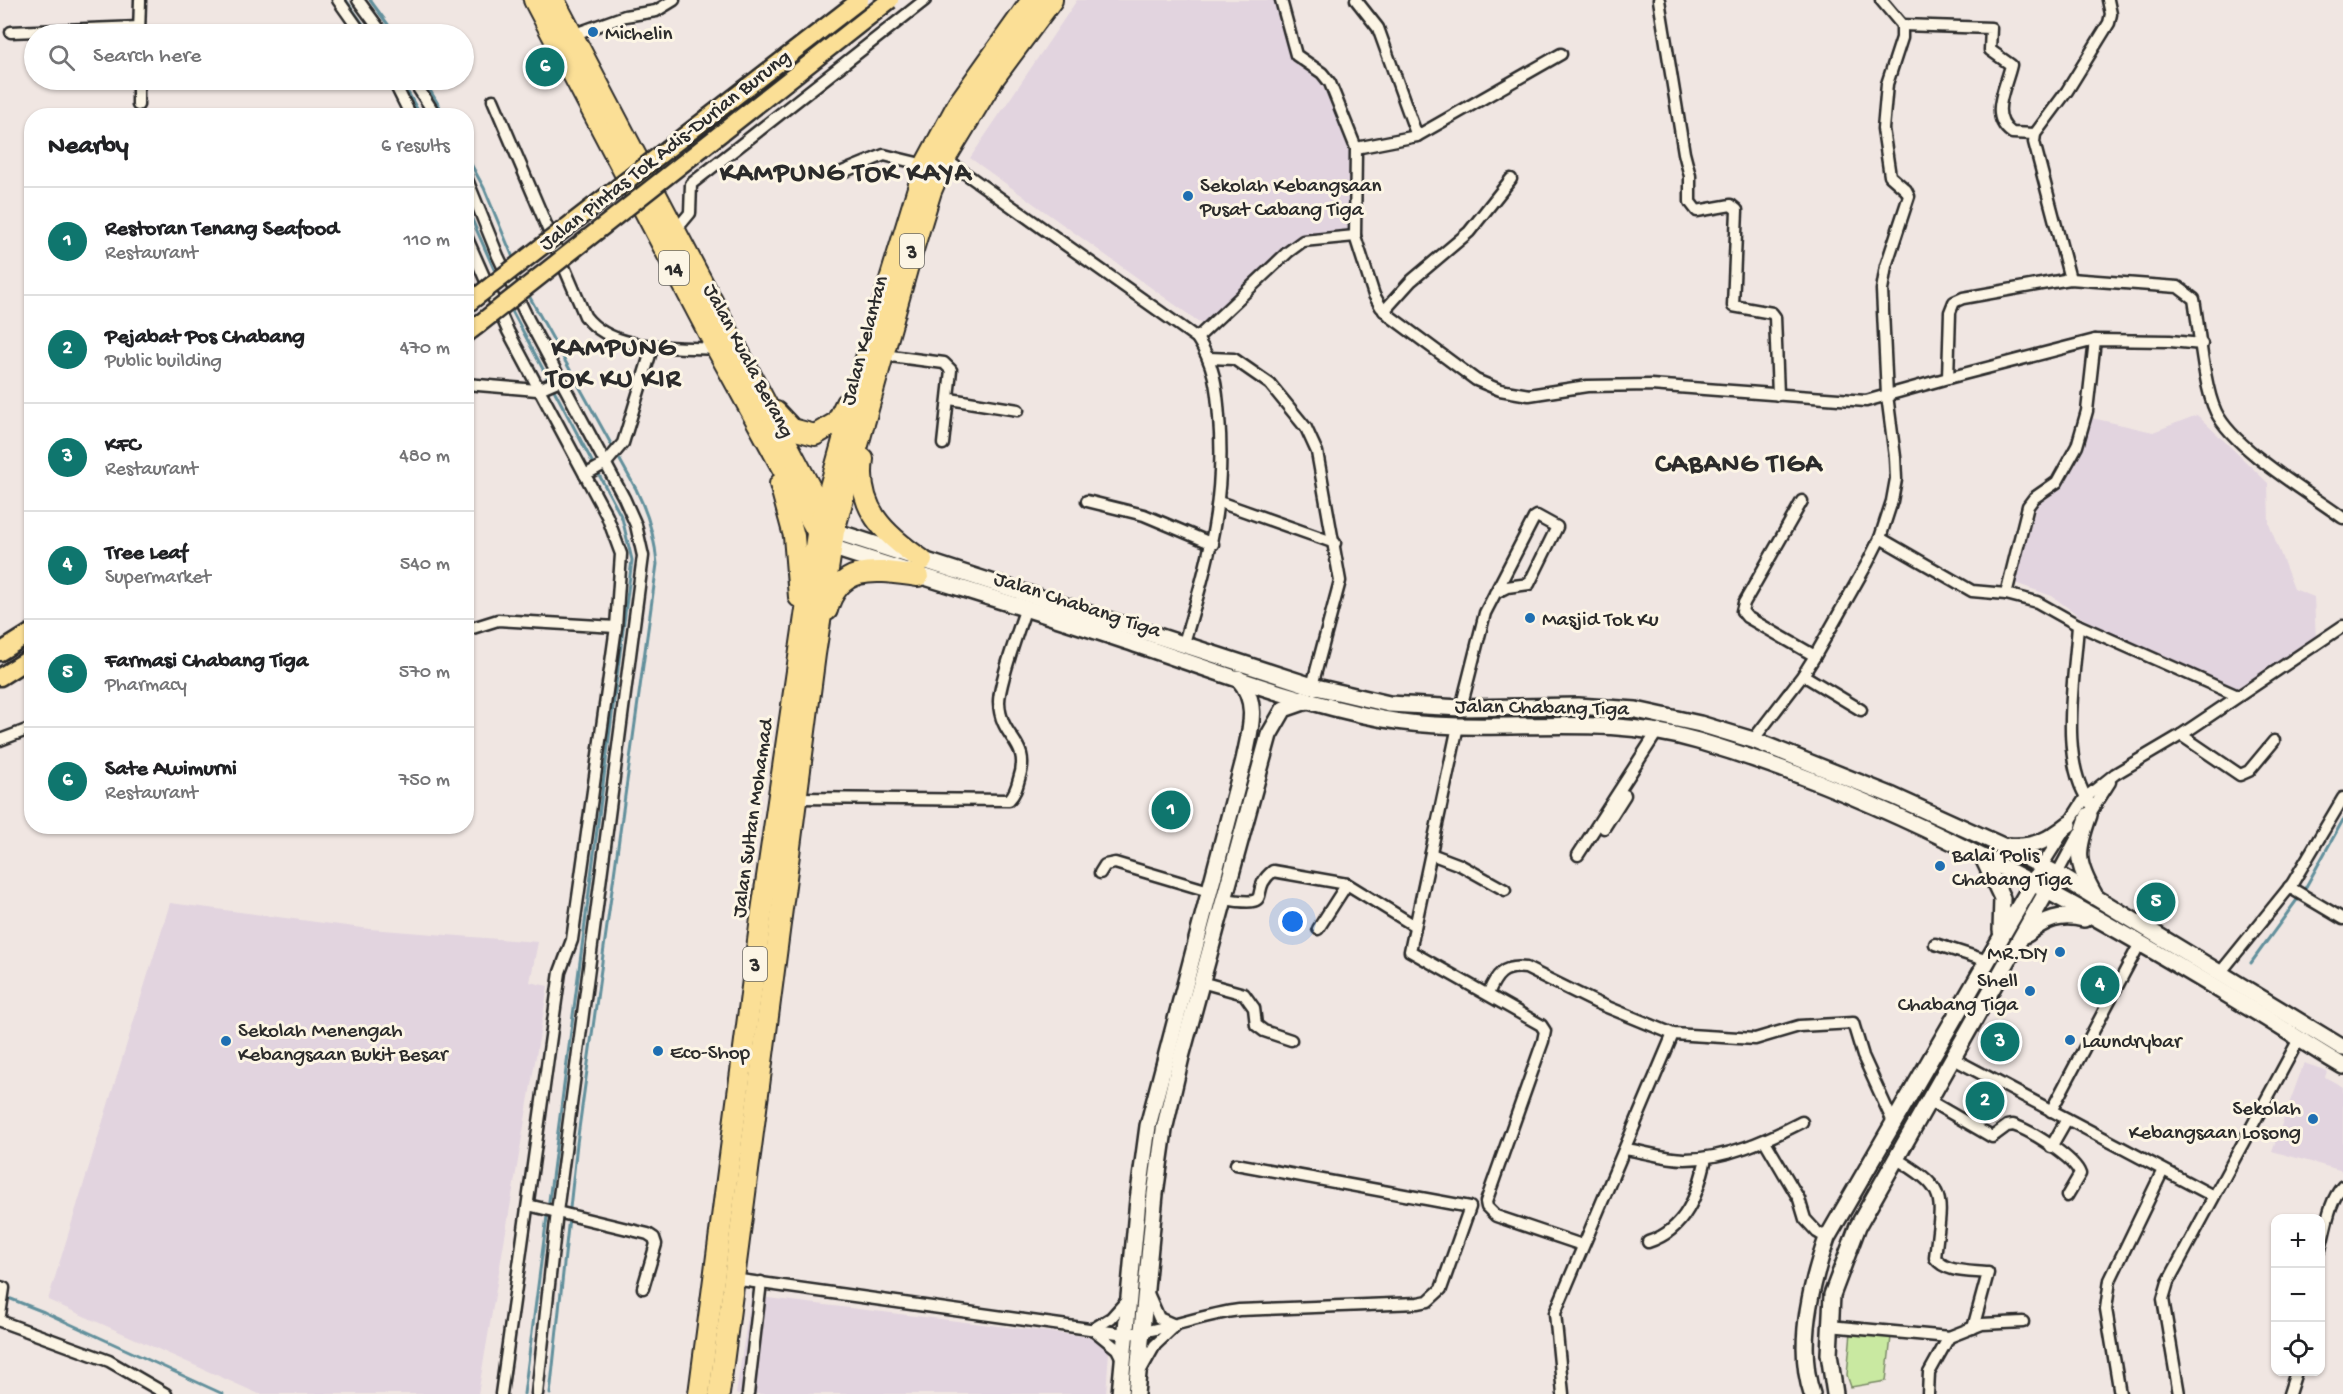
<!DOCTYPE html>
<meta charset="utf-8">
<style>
body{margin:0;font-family:"Gochi Hand",sans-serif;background:#f6f6f6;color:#202124}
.controls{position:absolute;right:18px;bottom:18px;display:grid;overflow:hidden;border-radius:12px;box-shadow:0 2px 4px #0004}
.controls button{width:54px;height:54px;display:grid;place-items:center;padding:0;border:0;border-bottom:2px solid #e0e0e0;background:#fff;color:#202124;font:30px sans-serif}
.you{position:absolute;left:1293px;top:922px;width:21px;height:21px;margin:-15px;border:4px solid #fff;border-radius:50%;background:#1a73e8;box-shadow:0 0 0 9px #1a73e833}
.badge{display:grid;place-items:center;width:39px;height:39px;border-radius:50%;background:#0f766e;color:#fff;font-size:20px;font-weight:700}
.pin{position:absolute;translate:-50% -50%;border:3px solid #fff;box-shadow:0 2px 6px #0006}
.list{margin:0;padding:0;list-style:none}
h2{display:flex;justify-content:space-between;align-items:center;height:78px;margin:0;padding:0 24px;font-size:26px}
h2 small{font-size:20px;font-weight:400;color:#757577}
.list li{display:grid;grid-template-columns:39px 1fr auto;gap:18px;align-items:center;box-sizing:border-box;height:108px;padding:0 24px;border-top:2px solid #e0e0e0}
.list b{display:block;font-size:22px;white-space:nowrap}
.list p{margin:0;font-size:20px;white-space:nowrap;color:#757577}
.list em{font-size:20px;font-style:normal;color:#757577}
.icon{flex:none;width:33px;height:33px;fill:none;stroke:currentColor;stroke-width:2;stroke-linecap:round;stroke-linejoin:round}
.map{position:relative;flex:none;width:2343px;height:1394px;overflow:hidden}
.search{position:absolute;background:#fff;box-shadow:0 2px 4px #0004;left:24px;top:24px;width:450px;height:66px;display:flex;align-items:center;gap:15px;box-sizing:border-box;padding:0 21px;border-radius:33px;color:#757577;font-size:22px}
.panel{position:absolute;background:#fff;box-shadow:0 2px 4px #0004;left:24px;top:108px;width:450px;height:726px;border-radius:24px}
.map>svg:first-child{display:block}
.built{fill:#e2d4df}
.green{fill:#c9e9a1;stroke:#7a8a66;stroke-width:1.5}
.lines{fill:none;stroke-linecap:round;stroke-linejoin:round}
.stream{stroke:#62909c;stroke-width:3}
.street-casing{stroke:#2b2b2b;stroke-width:15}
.secondary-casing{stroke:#2b2b2b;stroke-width:20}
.primary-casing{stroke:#2b2b2b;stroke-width:21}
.highway-casing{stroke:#2b2b2b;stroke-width:24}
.street{stroke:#fcf5e5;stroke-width:10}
.secondary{stroke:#fcf5e5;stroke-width:15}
.primary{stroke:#fbdf96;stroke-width:16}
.highway{stroke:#fbdf96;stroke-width:20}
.primary-bridge-casing{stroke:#2b2b2b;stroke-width:21;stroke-linecap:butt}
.primary-bridge{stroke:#fbdf96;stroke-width:16}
.poi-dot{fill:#1f6fb2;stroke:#fcf5e5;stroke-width:2}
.labels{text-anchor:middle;stroke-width:6;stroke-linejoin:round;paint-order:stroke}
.shield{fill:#fcf5e5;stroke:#6a6863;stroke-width:1.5}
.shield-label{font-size:20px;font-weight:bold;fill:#2b2b2b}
.poi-label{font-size:21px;fill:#2b2b2b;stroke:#fcf5e5;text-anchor:start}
.street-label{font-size:21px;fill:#2b2b2b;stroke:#fcf5e5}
.district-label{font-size:27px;font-weight:bold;letter-spacing:1.5px;fill:#2b2b2b;stroke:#fcf5e5}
</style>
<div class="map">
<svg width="2343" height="1394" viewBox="0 0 2343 1394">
<rect width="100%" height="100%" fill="#f0e6e2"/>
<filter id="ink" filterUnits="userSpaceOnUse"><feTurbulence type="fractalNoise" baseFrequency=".0167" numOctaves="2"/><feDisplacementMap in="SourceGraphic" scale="12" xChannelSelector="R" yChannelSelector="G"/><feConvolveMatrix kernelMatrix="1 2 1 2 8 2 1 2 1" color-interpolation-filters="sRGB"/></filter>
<g filter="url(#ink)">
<g class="built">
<path d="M1077,0H1276L1292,49L1294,63L1326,83L1355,149L1351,234L1299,240L1206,327L970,158Z"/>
<path d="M2197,415L2268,483L2269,524L2294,589L2314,597L2316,641L2235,689L2127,643L2079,616L2052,596L2015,583L2036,506L2060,486L2092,418L2153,432Z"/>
<path d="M170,903L370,929L538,942L530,982L548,986L478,1394H259L48,1300Z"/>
<path d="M2304,1063L2327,1071L2325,1077L2343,1087V1171L2272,1151Z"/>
<path d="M751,1296L1098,1338L1107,1346L1109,1351L1106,1394H736Z"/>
</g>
<path class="green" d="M1851,1332L1891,1337L1886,1381L1851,1387L1847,1375Z"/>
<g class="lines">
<g class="stream">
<path d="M346,0L370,34"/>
<path d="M370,0L395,34"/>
<path d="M401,80L421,116"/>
<path d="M424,80L445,116"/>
<path d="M466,155L484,188L514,260"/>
<path d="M466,206L497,276"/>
<path d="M528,294L636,489C648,514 655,536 657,564L577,1143L550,1394"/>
<path d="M510,307L622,518L632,560L524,1394"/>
<path d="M2303,892L2343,820"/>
<path d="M2251,963L2299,897"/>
<path d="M11,1299L44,1312L223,1394"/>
</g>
<defs>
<g id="street">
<path d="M338,0L362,34"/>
<path d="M358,0L383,34"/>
<path d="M1281,0L1296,55L1322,73L1330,83L1356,148L1355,236L1374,295L1381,307L1391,317L1476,380L1500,390L1529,395L1587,386L1651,385L1866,401L1948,378L1950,312L1954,302L1963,298L2070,279L2178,287L2194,299C2199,328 2204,388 2216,412C2234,449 2309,493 2343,518"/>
<path d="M1356,0L1378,28L1417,136"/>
<path d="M1659,0L1684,153L1690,176V202L1697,211L1731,205L1737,210L1733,306L1772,313L1775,317L1778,395"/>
<path d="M1902,25L1991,28L1990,50L2011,65C2006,88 1988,116 2012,133L2035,134"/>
<path d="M11,32L139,27"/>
<path d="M139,34L140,0"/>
<path d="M572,35L625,16L656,11L674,0"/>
<path d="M393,80L411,116"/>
<path d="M413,80L436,116"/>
<path d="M493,100L585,316C613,353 674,346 717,349"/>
<path d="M138,105V80"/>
<path d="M1356,148L1417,136L1561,54"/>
<path d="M945,159L1197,338C1214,364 1217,387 1219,417C1226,503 1208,561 1184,643"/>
<path d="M840,173L884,155L925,165"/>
<path d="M466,177L498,256L528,319L624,498L636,525L643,556L557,1212L537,1394"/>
<path d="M675,231L690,213L691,184L925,0"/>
<path d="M466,236L508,331L607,516L621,554L616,627L572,940L560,972L501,1394"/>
<path d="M2070,279L2034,142L2035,134L2067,91L2109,23L2111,14L2108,0"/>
<path d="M1384,311L1411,281L1469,232L1511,179"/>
<path d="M1197,338L1288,252L1303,241L1355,236"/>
<path d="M883,355L944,363L951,370L943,444"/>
<path d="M1209,358L1234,359L1270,384L1306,428L1317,452L1340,581L1312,686"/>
<path d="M1948,378L2095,340L2170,341L2202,344"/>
<path d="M466,384L537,390L560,380"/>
<path d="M950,399L1018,410"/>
<path d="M585,475L606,463L623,443L653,345"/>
<path d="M1087,501L1144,515L1213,544"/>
<path d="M1802,501L1744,603L1742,611L1747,617L1815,656"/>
<path d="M1219,502L1335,543"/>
<path d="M1880,538L1972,591L2006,594L2037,602L2078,625L2238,696"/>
<path d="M2006,594L2028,506L2034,498L2057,482L2077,446L2087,411L2095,340"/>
<path d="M2078,625C2075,677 2057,765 2093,807"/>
<path d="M466,630L498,620L616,627"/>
<path d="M1803,675L1861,710"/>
<path d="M1461,708L1485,613L1534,518L1537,516L1557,527L1529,584L1507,587L1495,593"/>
<path d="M1458,726L1410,951L1541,1025L1545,1031L1543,1041L1486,1202L1487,1207L1496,1216L1582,1245"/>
<path d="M2181,735L2240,775L2249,771L2274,741"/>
<path d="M0,740L32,728"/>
<path d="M1753,740L1803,675L1815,656L1868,562L1880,538L1892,501L1896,479L1895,457L1887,395L1882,290L1886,266L1909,196L1906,190L1890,176L1883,129L1887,84L1902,38V25L1881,0"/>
<path d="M796,798L1009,800C1015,794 1017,787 1019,779C1032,741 1000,740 999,702C999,683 1019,629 1026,607"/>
<path d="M2091,812L2110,782"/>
<path d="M1604,828L1625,795"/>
<path d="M1431,854L1460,865L1505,890"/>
<path d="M1578,855L1657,732"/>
<path d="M2042,866L2085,798L2115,774L2181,735L2343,626"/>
<path d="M1100,873L1105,865L1115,863L1209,891"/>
<path d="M2057,874L2079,833"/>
<path d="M2289,887L2343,919"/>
<path d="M1224,899C1279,908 1246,892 1273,871L1347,884L1415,926"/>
<path d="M1318,929L1347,884"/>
<path d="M1935,944L1988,961"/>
<path d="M2220,973L2292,884L2343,798"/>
<path d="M1201,982L1244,994L1254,1008L1256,1025L1264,1031L1291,1040"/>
<path d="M1488,994C1496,975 1503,965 1526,968L1595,1002L1673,1034L1755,1039L1799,1026L1853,1023L1863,1056L1893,1122"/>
<path d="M1952,1058L2213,1196"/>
<path d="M1928,1100L1992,1137L2007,1126L2013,1125C2030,1130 2075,1158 2080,1174L2067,1196"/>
<path d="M2051,1111L2139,945"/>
<path d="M1765,1141L1799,1199L1805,1219L1817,1232L1827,1238"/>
<path d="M2051,1147L2067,1119"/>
<path d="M1626,1149C1645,1152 1665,1159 1685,1159C1726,1159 1767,1140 1802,1122"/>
<path d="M1895,1158C1951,1191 1941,1197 1935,1258C1946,1273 1970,1271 1988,1273L1973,1328"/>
<path d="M528,1205L648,1234L654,1238L656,1244L643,1288"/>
<path d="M1648,1242C1686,1230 1698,1194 1706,1158"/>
<path d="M2320,1249C2326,1229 2328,1202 2343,1186"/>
<path d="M733,1279L1125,1334C1164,1331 1200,1315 1239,1310L1418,1303L1428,1301L1441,1289L1470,1207L1236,1164"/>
<path d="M0,1287L4,1288L0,1315"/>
<path d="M1147,1291L1159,1318L1175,1325"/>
<path d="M0,1321L109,1361L166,1394"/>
<path d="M1829,1326L1949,1337L1982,1324L2023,1322"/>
<path d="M1093,1329L1111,1318L1128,1299"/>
<path d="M1095,1331L1117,1349L1123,1361"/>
<path d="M1141,1370L1155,1345L1175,1326"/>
<path d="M748,1394L761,1282"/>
<path d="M1563,1394L1555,1313L1673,1034"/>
<path d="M1928,1394L1929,1373L1949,1337"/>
<path d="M2120,1394L2106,1309L2110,1280L2163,1170"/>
<path d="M2179,1394L2163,1299L2168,1282L2299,1039"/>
<path d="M2289,1394L2296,1372"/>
</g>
<g id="secondary">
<path d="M834,531L1312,686L1389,704L1461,708L1578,706L1636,710L1700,724L1753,740L1893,796L2003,846L2057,874L2343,1048"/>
<path d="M831,547C929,579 1028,608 1126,641C1210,669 1295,702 1383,719C1487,738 1595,710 1698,741C1890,797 2076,903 2246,1006C2279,1025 2310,1047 2343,1066"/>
<path d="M2089,815C2076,851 2075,862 2095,896"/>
<path d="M2009,846C2034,848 2049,840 2069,824"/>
<path d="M1983,858L2002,898L2001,931"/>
<path d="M2027,934C2045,919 2061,913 2084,919"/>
<path d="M1120,1394L1138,1200L1148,1126L1244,760C1250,730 1260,703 1238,678"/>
<path d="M1136,1394L1155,1194L1164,1130L1181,1057L1269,735L1284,709L1307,701"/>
<path d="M1812,1394C1796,1346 1811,1284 1827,1238L2036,877"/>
<path d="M1835,1394L1829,1354L1832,1295L1858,1226L2051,884"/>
</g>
<g id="primary">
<path d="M466,334L478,325"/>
<path d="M0,652L32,632"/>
<path d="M0,677L32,657"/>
</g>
<g id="highway">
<path d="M534,0L717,349L820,537"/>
<path d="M554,0L826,518"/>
<path d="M776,412L792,429L815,435L837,422L846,403"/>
<path d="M863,459C856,508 884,534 922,560"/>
<path d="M780,484L794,536L799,597"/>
<path d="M827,610C840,562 879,571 918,576"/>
<path d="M699,1394L761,918L817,534L863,368L925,165L958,104L1032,0"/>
<path d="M719,1394L815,654L834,531L907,269L931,191L945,159L994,78L1052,0"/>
</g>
</defs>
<use href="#street" class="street-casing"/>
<use href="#secondary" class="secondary-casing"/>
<use href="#primary" class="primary-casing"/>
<use href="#highway" class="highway-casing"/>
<use href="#street" class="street"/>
<use href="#secondary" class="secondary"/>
<use href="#primary" class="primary"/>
<use href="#highway" class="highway"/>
<defs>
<g id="primary-bridge">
<path d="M466,305L860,0"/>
<path d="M478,325L890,0"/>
</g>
</defs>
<use href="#primary-bridge" class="primary-bridge-casing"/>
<use href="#primary-bridge" class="primary-bridge"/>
</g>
</g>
<g class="poi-dot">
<circle cx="593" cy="32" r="6"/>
<circle cx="1188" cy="196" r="6"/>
<circle cx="1530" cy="618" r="6"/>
<circle cx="1940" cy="866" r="6"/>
<circle cx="2060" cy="952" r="6"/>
<circle cx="2030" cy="991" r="6"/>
<circle cx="2070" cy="1040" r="6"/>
<circle cx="226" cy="1041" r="6"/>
<circle cx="658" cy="1051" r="6"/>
<circle cx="2313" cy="1119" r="6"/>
</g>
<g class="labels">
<g class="shield">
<rect x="900" y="234" width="24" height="34" rx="4.5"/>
<rect x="659" y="251" width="30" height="34" rx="4.5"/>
<rect x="743" y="947" width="24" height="34" rx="4.5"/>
</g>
<g class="shield-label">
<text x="912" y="258">3</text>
<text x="674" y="275">14</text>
<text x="755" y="971">3</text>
</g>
<g class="poi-label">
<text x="605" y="39">Michelin</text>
<text x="1200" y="191">Sekolah Kebangsaan<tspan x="1200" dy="24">Pusat Cabang Tiga</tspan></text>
<text x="1542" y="625">Masjid Tok Ku</text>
<text x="1952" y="861">Balai Polis<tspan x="1952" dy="24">Chabang Tiga</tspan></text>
<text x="2048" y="959" text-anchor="end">MR.DIY</text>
<text x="2018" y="986" text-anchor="end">Shell<tspan x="2018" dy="24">Chabang Tiga</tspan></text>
<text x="238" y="1036">Sekolah Menengah<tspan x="238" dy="24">Kebangsaan Bukit Besar</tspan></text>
<text x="2082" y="1047">Laundrybar</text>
<text x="670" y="1058">Eco-Shop</text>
<text x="2301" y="1114" text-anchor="end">Sekolah<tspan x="2301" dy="24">Kebangsaan Losong</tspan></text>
</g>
<g class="street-label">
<text transform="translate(664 149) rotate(-38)" y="7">Jalan Pintas Tok Adis-Durian Burung</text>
<text transform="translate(863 340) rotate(-75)" y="7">Jalan Kelantan</text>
<text transform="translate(750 360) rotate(62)" y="7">Jalan Kuala Berang</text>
<text transform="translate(1078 603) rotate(18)" y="7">Jalan Chabang Tiga</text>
<text transform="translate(1542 706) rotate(1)" y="7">Jalan Chabang Tiga</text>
<text transform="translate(751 818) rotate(-82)" y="7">Jalan Sultan Mohamad</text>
</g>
<g class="district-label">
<text x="846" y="180">KAMPUNG TOK KAYA</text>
<text x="614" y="355">KAMPUNG<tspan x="614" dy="31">TOK KU KIR</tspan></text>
<text x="1739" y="471">CABANG TIGA</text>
</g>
</g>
</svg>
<div class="controls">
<button>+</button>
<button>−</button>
<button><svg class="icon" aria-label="locate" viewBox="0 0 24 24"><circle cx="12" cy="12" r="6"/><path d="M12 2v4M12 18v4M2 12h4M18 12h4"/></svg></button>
</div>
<div class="you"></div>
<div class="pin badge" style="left:1171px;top:810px">1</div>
<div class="pin badge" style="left:1985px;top:1101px">2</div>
<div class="pin badge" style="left:2000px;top:1042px">3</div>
<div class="pin badge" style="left:2100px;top:985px">4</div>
<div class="pin badge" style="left:2156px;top:902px">5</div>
<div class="pin badge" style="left:545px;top:67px">6</div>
<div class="search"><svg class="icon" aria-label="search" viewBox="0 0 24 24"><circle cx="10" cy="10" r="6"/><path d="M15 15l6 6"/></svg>Search here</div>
<section class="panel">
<h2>Nearby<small>6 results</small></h2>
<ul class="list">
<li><span class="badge">1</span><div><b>Restoran Tenang Seafood</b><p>Restaurant</p></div><em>110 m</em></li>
<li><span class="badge">2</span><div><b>Pejabat Pos Chabang</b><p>Public building</p></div><em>470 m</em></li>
<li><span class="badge">3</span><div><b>KFC</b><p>Restaurant</p></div><em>480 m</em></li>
<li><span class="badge">4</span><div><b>Tree Leaf</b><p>Supermarket</p></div><em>540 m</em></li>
<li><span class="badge">5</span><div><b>Farmasi Chabang Tiga</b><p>Pharmacy</p></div><em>570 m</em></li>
<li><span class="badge">6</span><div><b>Sate Awimurni</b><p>Restaurant</p></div><em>750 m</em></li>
</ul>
</section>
</div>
